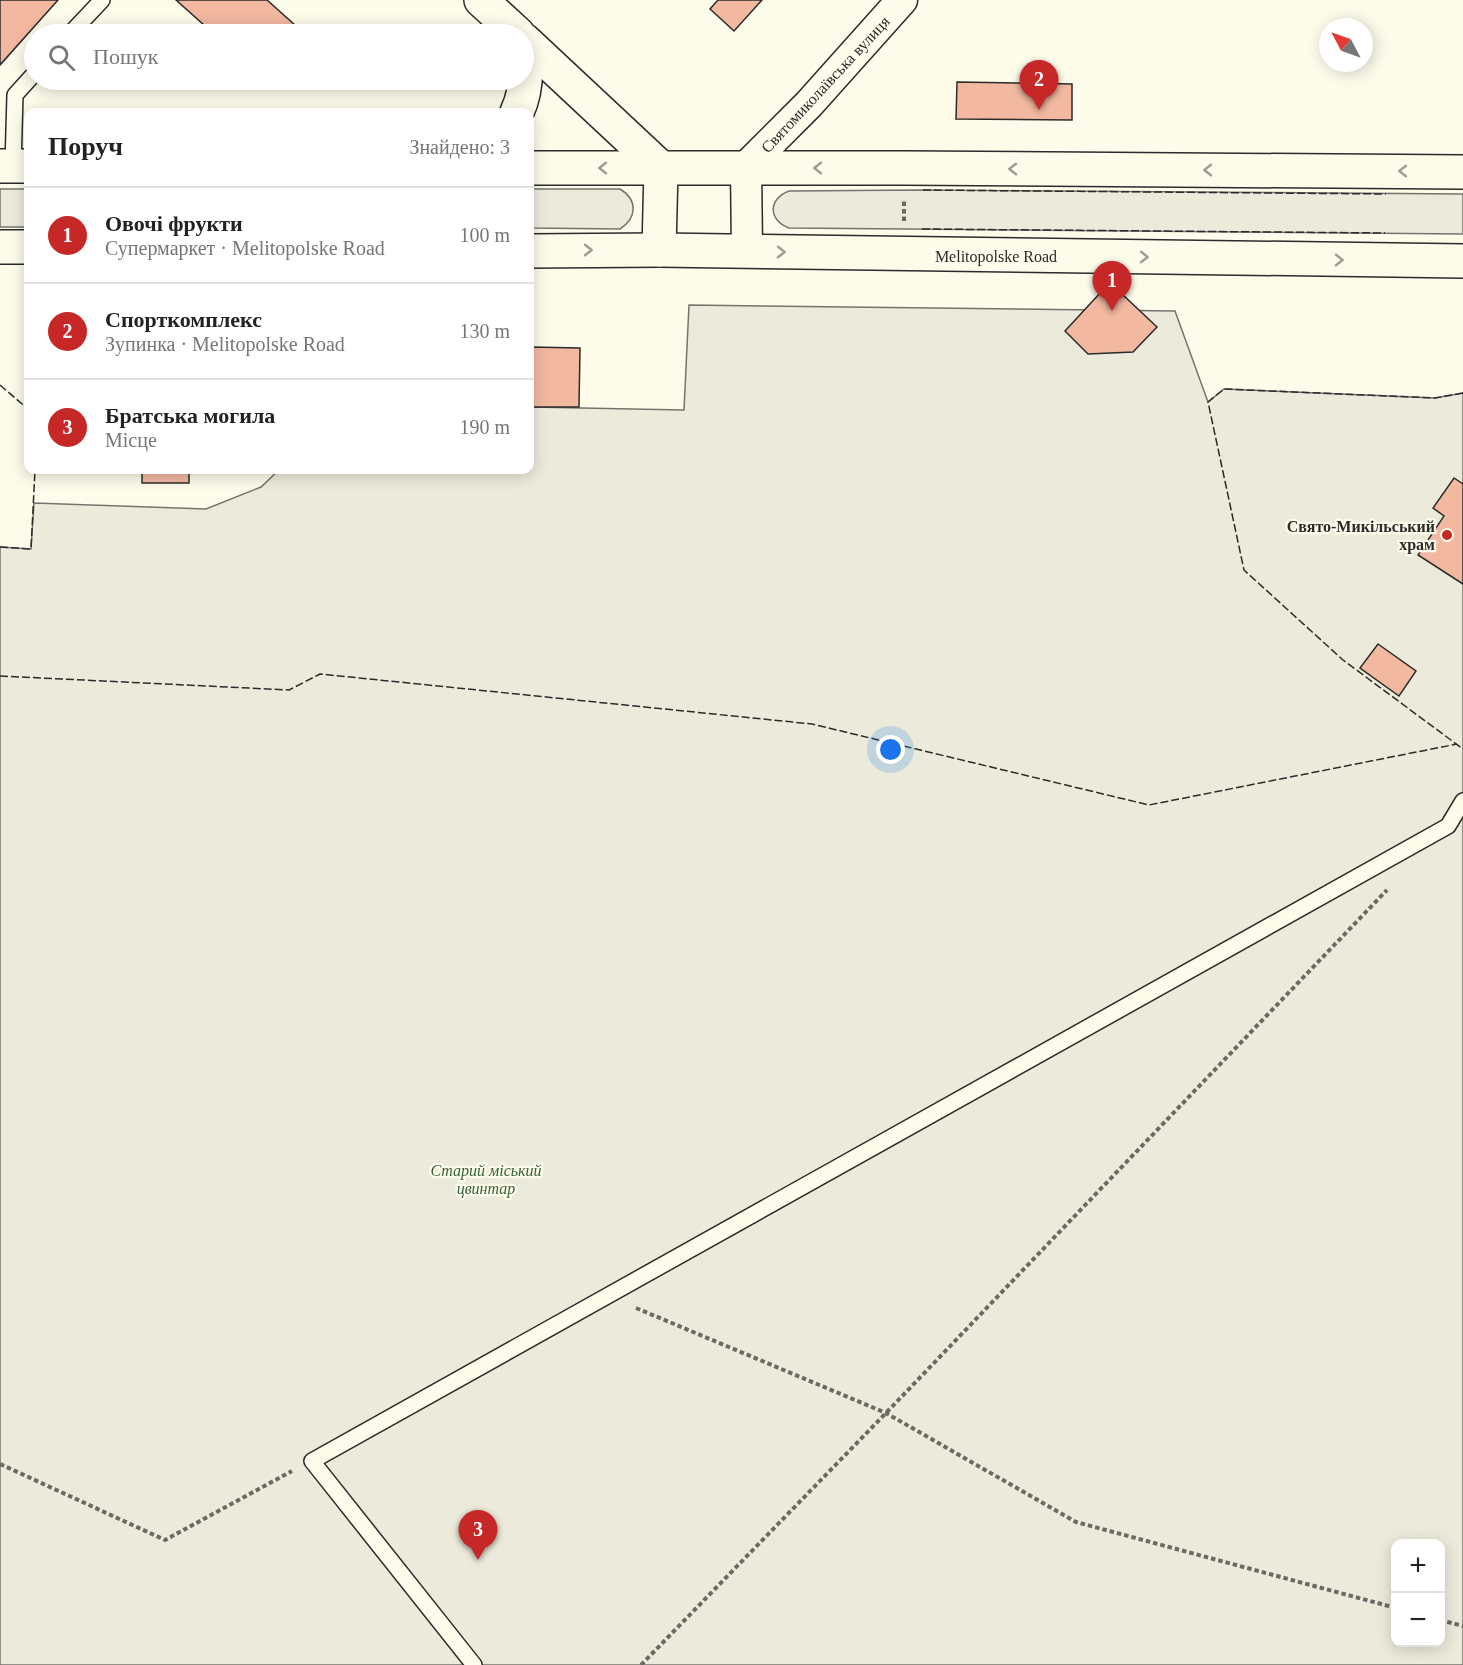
<!DOCTYPE html>
<html lang="uk">
<meta charset="utf-8">
<style>
body{margin:0;font-family:"Times New Roman",serif;background:#f6f6f6;color:#222}
.controls{position:absolute;right:18px;bottom:18px;display:grid;overflow:hidden;border-radius:12px;box-shadow:0 3px 15px #0003}
.controls button{width:54px;height:54px;display:grid;place-items:center;padding:0;border:0;border-bottom:2px solid #e0e0e0;background:#fff;color:#222;font:30px sans-serif}
.compass{position:absolute;left:1319px;top:18px;width:54px;height:54px;border-radius:50%;background:#fff;box-shadow:0 3px 15px #0003;rotate:311deg}
.you{position:absolute;left:891px;top:750px;width:21px;height:21px;margin:-15px;border:4px solid #fff;border-radius:50%;background:#1a73e8;box-shadow:0 0 0 9px #1a73e833}
.badge{display:grid;place-items:center;width:39px;height:39px;border-radius:50%;background:#c62828;color:#fff;font-size:20px;font-weight:700}
.pin{position:absolute;translate:-50% -50px;filter:drop-shadow(0 2px 3px #0008)}
.pin::after{content:'';position:absolute;top:32px;width:21px;height:18px;background:inherit;clip-path:polygon(0 0,100% 0,50% 100%)}
.list{margin:0;padding:0;list-style:none}
h2{display:flex;justify-content:space-between;align-items:center;height:78px;margin:0;padding:0 24px;font-size:26px}
h2 small{font-size:20px;font-weight:400;color:#767676}
.list li{display:grid;grid-template-columns:39px 1fr auto;gap:18px;align-items:center;box-sizing:border-box;height:96px;padding:0 24px;border-top:2px solid #e0e0e0}
.list b{display:block;font-size:22px;white-space:nowrap}
.list p{margin:0;font-size:20px;white-space:nowrap;color:#767676}
.list em{font-size:20px;font-style:normal;color:#767676}
.icon{flex:none;width:33px;height:33px;fill:none;stroke:currentColor;stroke-width:2;stroke-linecap:round;stroke-linejoin:round}
.map{position:relative;flex:none;width:1463px;height:1665px;overflow:hidden}
.search{position:absolute;background:#fff;box-shadow:0 3px 15px #0003;left:24px;top:24px;width:510px;height:66px;display:flex;align-items:center;gap:15px;box-sizing:border-box;padding:0 21px;border-radius:33px;color:#767676;font-size:22px}
.panel{position:absolute;background:#fff;box-shadow:0 3px 15px #0003;left:24px;top:108px;width:510px;height:366px;border-radius:12px}
.map>svg:first-child{display:block}
.green{fill:#ecebdb;stroke:#74746e;stroke-width:1.5;fill-rule:evenodd}
.building{fill:#f2b8a0;stroke:#2b2b2b;stroke-width:1.5}
.lines{fill:none;stroke-linecap:round;stroke-linejoin:round}
.lane-casing{stroke:#2b2b2b;stroke-width:18}
.street-casing{stroke:#2b2b2b;stroke-width:33}
.secondary-casing{stroke:#2b2b2b;stroke-width:36}
.primary-casing{stroke:#2b2b2b;stroke-width:36}
.path{stroke:#6a6964;stroke-width:4;stroke-dasharray:4.5 3;stroke-linecap:butt}
.lane{stroke:#fdfbea;stroke-width:15}
.street{stroke:#fdfbea;stroke-width:30}
.secondary{stroke:#fdfbea;stroke-width:33}
.primary{stroke:#fdfbea;stroke-width:33}
.fence{stroke:#2b2b2b;stroke-width:1.5;stroke-dasharray:8 3;stroke-linecap:butt}
.oneway{stroke:#9e9d94}
.poi-dot{fill:#c62828;stroke:#fdfbea;stroke-width:2}
.labels{text-anchor:middle;stroke-width:4.5;stroke-linejoin:round;paint-order:stroke}
.street-label{font-size:16px;fill:#2b2b2b;stroke:#fdfbea}
.poi-label{font-size:16px;font-weight:bold;fill:#2b2b2b;stroke:#fdfbea;text-anchor:end}
.park-label{font-size:16px;font-style:italic;fill:#34623c;stroke:#fdfbea}
</style>
<div class="map">
<svg width="1463" height="1665" viewBox="0 0 1463 1665">
<rect width="100%" height="100%" fill="#fdfbea"/>
<g class="green">
<rect x="0" y="189" width="28" height="38"/>
<path d="M530,189H620C638,200 637,218 620,229L530,228Z"/>
<path d="M923,190L1463,194V234L789,228C768,220 768,199 789,191Z"/>
<path d="M689,305L1175,311L1208,402L1224,389L1435,398L1463,393V1665H0V547L31,549L34,503L206,509L261,487L279,470H530V407L684,410ZM1396,1544H1440V1642H1396Z"/>
</g>
<g class="building">
<path d="M0,0H58L0,65Z"/>
<path d="M176,0H267L305,34H214Z"/>
<path d="M718,0H762L734,31L710,9Z"/>
<path d="M957,82L1072,84V120L956,119Z"/>
<path d="M1101,292L1123,295L1157,327L1133,352L1088,354L1065,331Z"/>
<path d="M530,347L580,348L579,407H530Z"/>
<rect x="142" y="470" width="47" height="13"/>
<path d="M1454,478L1463,484V584L1418,555L1444,516L1433,508Z"/>
<path d="M1378,644L1416,671L1399,696L1360,668Z"/>
</g>
<g class="lines">
<defs>
<g id="lane">
<path d="M70,34L102,0"/>
<path d="M13,166L15,95L34,74"/>
<path d="M474,1665L312,1461L1448,826L1463,801"/>
</g>
<path id="street" d="M747,251L746,167L809,104L902,0"/>
<g id="secondary">
<path d="M481,0L518,34"/>
<path d="M524,40L661,168L659,250"/>
<path d="M517,112C527,91 527,67 524,45"/>
</g>
<g id="primary">
<path d="M0,166H28"/>
<path d="M530,168H904L1463,172"/>
<path d="M0,247H28"/>
<path d="M530,251L659,250L1463,261"/>
</g>
</defs>
<use href="#lane" class="lane-casing"/>
<use href="#street" class="street-casing"/>
<use href="#secondary" class="secondary-casing"/>
<use href="#primary" class="primary-casing"/>
<g class="path">
<path d="M904,221V201"/>
<path d="M636,1308L886,1413L1076,1522L1396,1608"/>
<path d="M0,1464L165,1540L292,1471"/>
<path d="M1440,1620L1463,1626"/>
<path d="M641,1665L886,1413L1387,890"/>
</g>
<use href="#lane" class="lane"/>
<use href="#street" class="street"/>
<use href="#secondary" class="secondary"/>
<use href="#primary" class="primary"/>
<g class="fence">
<path d="M923,190L1386,194"/>
<path d="M922,229L1385,233"/>
<path d="M0,385L28,409"/>
<path d="M1463,393L1435,398L1224,389L1208,402L1244,570L1343,660L1463,749"/>
<path d="M0,547L31,549L35,470"/>
<path d="M0,676L289,690L320,674L812,724L1149,805L1457,744"/>
</g>
</g>
<defs><path id="oneway-chevron" d="M-2-3.5L2.5 0L-2 3.5" fill="none" stroke-width="1.6" stroke-linecap="round" stroke-linejoin="round" transform="scale(1.5)"/></defs>
<g class="oneway">
<use href="#oneway-chevron" transform="translate(603 168) rotate(-180)"/>
<use href="#oneway-chevron" transform="translate(818 168) rotate(-180)"/>
<use href="#oneway-chevron" transform="translate(1013 169) rotate(-180)"/>
<use href="#oneway-chevron" transform="translate(1208 170) rotate(-180)"/>
<use href="#oneway-chevron" transform="translate(1403 171) rotate(-180)"/>
<use href="#oneway-chevron" transform="translate(588 250)"/>
<use href="#oneway-chevron" transform="translate(781 252) rotate(1)"/>
<use href="#oneway-chevron" transform="translate(1144 257) rotate(1)"/>
<use href="#oneway-chevron" transform="translate(1339 260) rotate(1)"/>
</g>
<circle class="poi-dot" cx="1447" cy="535" r="6"/>
<g class="labels">
<g class="street-label">
<text transform="translate(825 84) rotate(-47)" y="6">Святомиколаївська вулиця</text>
<text x="996" y="262">Melitopolske Road</text>
</g>
<g class="poi-label">
<text x="1435" y="532">Свято-Микільський<tspan x="1435" dy="18">храм</tspan></text>
</g>
<g class="park-label">
<text x="486" y="1176">Старий міський<tspan x="486" dy="18">цвинтар</tspan></text>
</g>
</g>
</svg>
<div class="controls">
<button>+</button>
<button>−</button>
</div>
<svg class="compass" viewBox="-18 -18 36 36"><path d="M0-13l5 13h-10z" fill="#e53935"/><path d="M0 13l5-13h-10z" fill="#767676"/></svg>
<div class="you"></div>
<div class="pin badge" style="left:1112px;top:311px">1</div>
<div class="pin badge" style="left:1039px;top:110px">2</div>
<div class="pin badge" style="left:478px;top:1560px">3</div>
<div class="search"><svg class="icon" aria-label="search" viewBox="0 0 24 24"><circle cx="10" cy="10" r="6"/><path d="M15 15l6 6"/></svg>Пошук</div>
<section class="panel">
<h2>Поруч<small>Знайдено: 3</small></h2>
<ul class="list">
<li><span class="badge">1</span><div><b>Овочі фрукти</b><p>Супермаркет · Melitopolske Road</p></div><em>100 m</em></li>
<li><span class="badge">2</span><div><b>Спорткомплекс</b><p>Зупинка · Melitopolske Road</p></div><em>130 m</em></li>
<li><span class="badge">3</span><div><b>Братська могила</b><p>Місце</p></div><em>190 m</em></li>
</ul>
</section>
</div>
